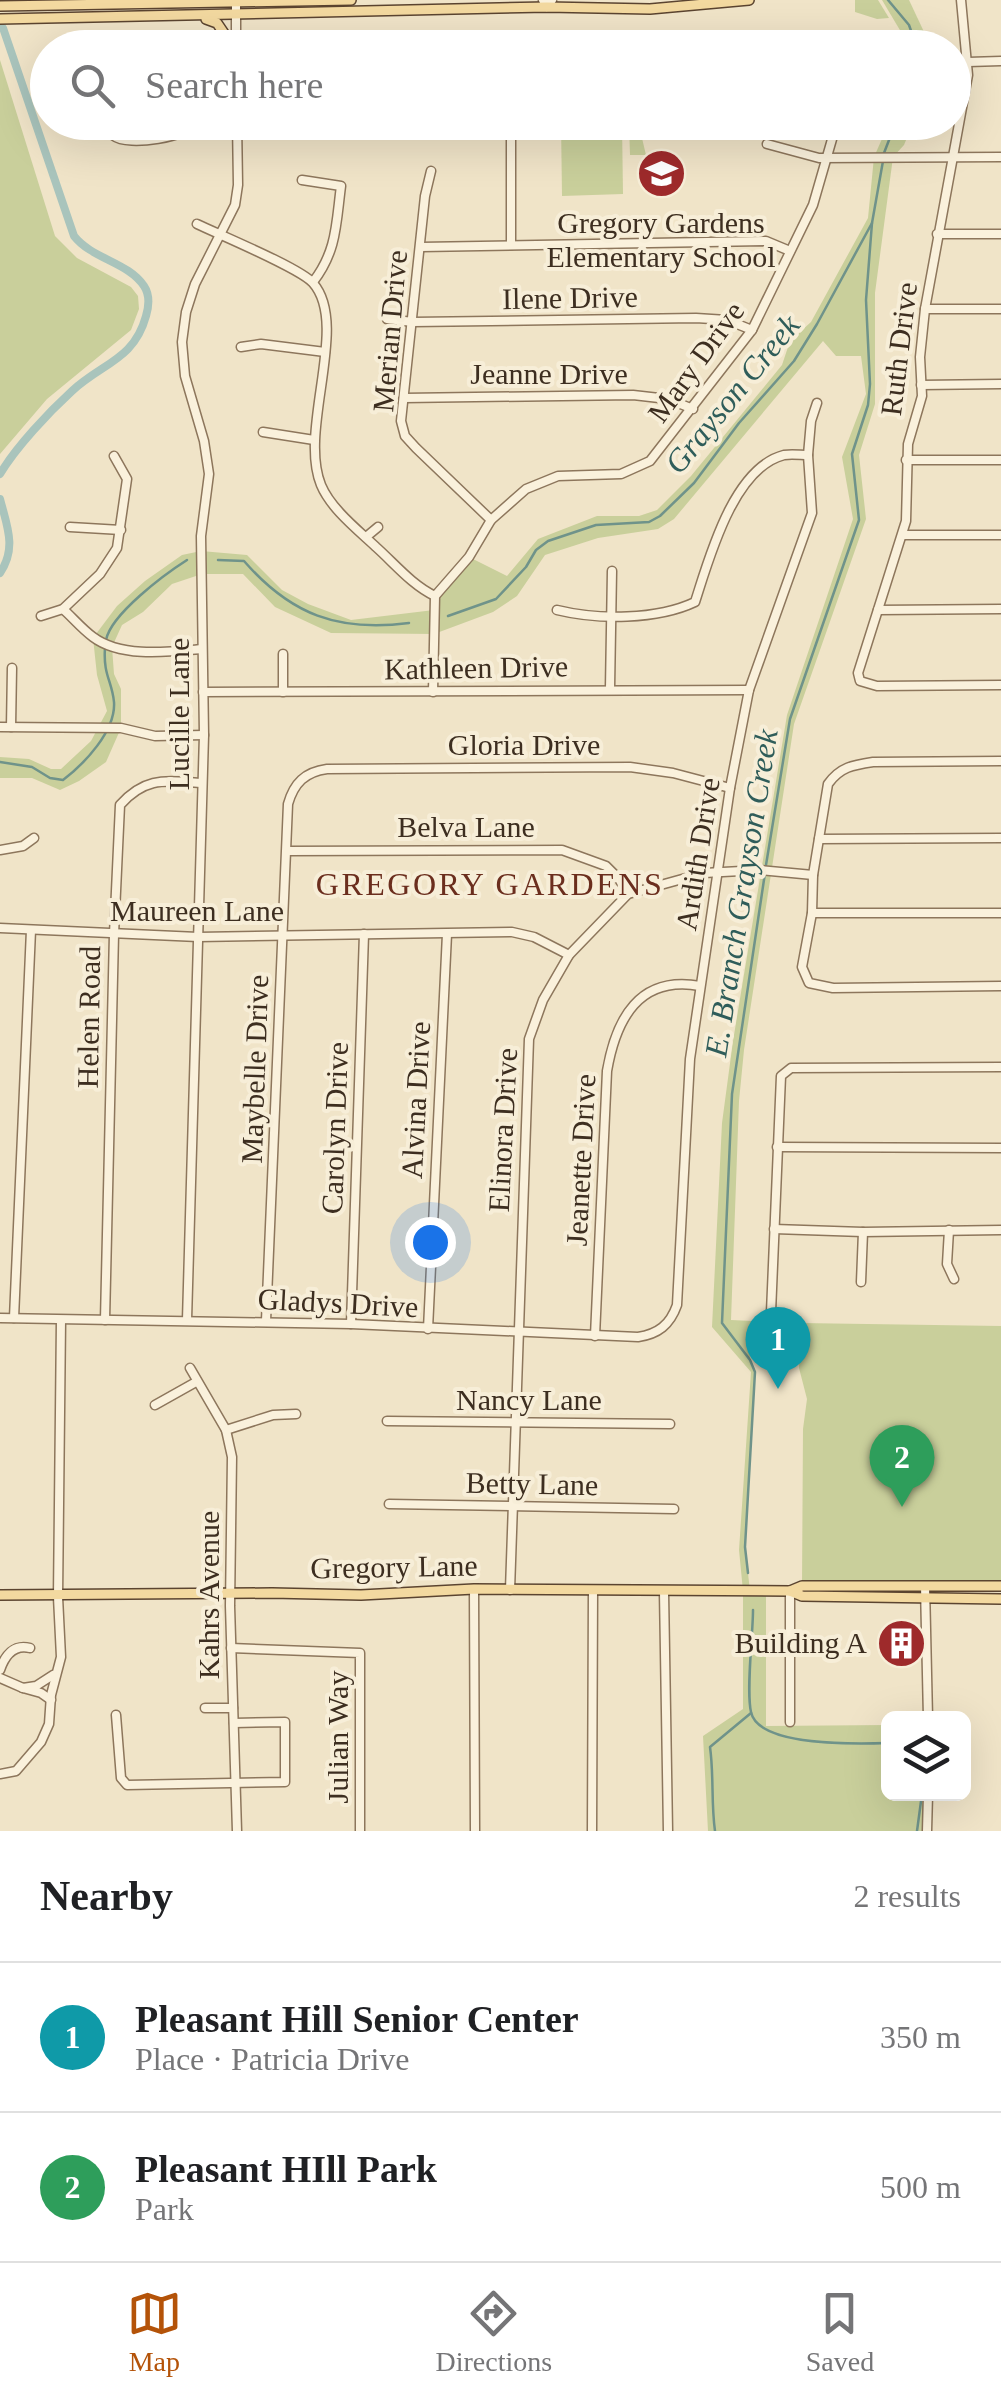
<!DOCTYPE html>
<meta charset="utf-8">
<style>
body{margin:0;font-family:"Times New Roman",serif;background:#f6f6f6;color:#202124}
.controls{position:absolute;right:30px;bottom:30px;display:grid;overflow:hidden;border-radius:15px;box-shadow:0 10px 40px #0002}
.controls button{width:90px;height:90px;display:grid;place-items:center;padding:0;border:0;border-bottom:2px solid #e0e0e0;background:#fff;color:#202124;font:50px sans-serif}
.you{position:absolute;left:430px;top:1242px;width:35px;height:35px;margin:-25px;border:8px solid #fff;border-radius:50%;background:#1a73e8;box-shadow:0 0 0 15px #1a73e833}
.badge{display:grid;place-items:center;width:65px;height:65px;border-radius:50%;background:#b45309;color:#fff;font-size:32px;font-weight:700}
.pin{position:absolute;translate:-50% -82px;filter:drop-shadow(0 2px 5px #0008)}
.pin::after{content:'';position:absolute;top:52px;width:35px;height:30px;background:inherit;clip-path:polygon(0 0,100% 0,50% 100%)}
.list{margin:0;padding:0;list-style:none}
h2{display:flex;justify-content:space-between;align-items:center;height:130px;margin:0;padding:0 40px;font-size:42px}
h2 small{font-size:32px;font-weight:400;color:#757577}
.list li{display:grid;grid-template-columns:65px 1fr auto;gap:30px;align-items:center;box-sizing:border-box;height:150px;padding:0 40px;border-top:2px solid #e0e0e0}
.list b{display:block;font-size:38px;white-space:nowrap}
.list p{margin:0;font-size:32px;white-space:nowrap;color:#757577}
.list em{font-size:32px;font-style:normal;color:#757577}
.icon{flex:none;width:55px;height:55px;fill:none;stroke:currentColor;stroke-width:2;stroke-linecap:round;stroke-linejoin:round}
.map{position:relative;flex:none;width:1001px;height:1831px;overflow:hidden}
.search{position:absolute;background:#fff;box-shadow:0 10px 40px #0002;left:30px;right:30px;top:30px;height:110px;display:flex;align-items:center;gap:25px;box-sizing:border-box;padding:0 35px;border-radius:55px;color:#757577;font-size:38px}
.sheet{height:430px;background:#fff}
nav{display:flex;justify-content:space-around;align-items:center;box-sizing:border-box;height:140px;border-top:2px solid #e0e0e0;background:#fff;font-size:28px;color:#757577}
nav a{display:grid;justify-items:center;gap:5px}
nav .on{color:#b45309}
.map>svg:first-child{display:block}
.green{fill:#c9cf9b}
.water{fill:#a9c4bc;stroke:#6f938a;stroke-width:2.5}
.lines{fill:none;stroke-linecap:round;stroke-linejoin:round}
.stream{stroke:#6f938a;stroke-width:2.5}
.canal{stroke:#a9c4bc;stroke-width:8}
.minor-casing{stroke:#8d765c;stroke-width:11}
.major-casing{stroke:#5b4430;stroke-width:12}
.minor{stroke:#faf1dc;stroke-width:8}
.major{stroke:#f3d9a0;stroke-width:9}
.labels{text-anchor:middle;stroke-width:8;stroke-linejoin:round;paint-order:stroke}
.poi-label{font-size:30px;fill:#3d2e20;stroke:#f7eed8}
.street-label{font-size:30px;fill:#3d2e20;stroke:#f7eed8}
.water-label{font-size:32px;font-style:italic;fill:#2f5d5a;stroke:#f7eed8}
.neighbourhood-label{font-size:32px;letter-spacing:2.5px;fill:#6b2e1e;stroke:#f7eed8}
</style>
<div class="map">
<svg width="1001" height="1831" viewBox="0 0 1001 1831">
<rect width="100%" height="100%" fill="#f0e4c8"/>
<g class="green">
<path d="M855,0H878L889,18L877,19L855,12Z"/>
<path d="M882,0H909L925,34V47H910Z"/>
<path d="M620,36V47H559V38Z"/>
<path d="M0,60L55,236L77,258L131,287L138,296L139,309L131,330L47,399L0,454Z"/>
<path d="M561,123H622L623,194L562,196Z"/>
<path d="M629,123H646V132L641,134L646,155H630Z"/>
<path d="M889,123H913L904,145L893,157L875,293V404L859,455L866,519L794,724L744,1050L739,1101L731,1320L752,1321L750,1360L755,1372L745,1547L750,1591H766V1726L888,1725V1794H928L927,1831H708L703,1736L743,1709V1591L739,1550L751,1372L712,1327L722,1123L733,1041L787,715L853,519L842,457L866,394L861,356H836L823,341L674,519L658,529L598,538L545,555L517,596L493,612L434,634L331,633L275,607L243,574H202L172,584L143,612L122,625L112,647L114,674L121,689V728L106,762L79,781L60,790L32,778H0V757L29,759L51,769H61L91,741L107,711L97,675L93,638L117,606L145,581L182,555L201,551L247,555L282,590L308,604L351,620L434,610L435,596L469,557L507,576L538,539L597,516H639L657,510L691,476L782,365L790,341L811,322L868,218L874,157Z"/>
<path d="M800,1323L1001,1326V1586H802L803,1429L807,1399L799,1368Z"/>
</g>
<path class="water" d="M477,33L482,37L483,47H446L445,39L455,41Z"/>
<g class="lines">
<g class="stream">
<path d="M888,0L909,25L917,48"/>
<path d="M884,153L896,122"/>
<path d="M218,560L244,561C291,615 338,632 409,623"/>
<path d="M448,616L496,599L526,567L536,550L548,541L596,525L649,522L660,516L694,483L739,423L794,361L817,324L872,223L883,161"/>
<path d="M106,640C111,614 165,574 187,560"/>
<path d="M0,762L32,767L50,778L63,780C84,764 116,731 114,702C112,681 103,675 105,648"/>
<path d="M766,865L790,719L859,520L852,454L868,405L870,384L866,300L872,223"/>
<path d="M748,1573L745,1547L755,1372L750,1360L722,1323L732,1094L765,873"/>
<path d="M753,1610C753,1635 746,1690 751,1712C758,1747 859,1744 888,1743"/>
<path d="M715,1831C711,1803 714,1775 710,1747L751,1713"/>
<path d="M917,1831L922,1794"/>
</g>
<g class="canal">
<path d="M0,474C16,447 49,412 72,391C102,363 134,360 146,316C149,306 150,295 144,286C128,262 92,259 74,236L3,28"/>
<path d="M0,499C7,526 17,548 0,573"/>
</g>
<defs>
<g id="minor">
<path d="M236,0V48"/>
<path d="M543,0L547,7L552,0"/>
<path d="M961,0L968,75L925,309L920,357L922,396L908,444L906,521L858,673L860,681L877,686L1001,685"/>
<path d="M968,62L1001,61"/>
<path d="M106,122C108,130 108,132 114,136C128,147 189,137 199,122"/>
<path d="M511,128V245"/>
<path d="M767,144L819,158L1001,157"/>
<path d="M431,171L425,196L401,421L405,436L416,448L491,520"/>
<path d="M302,180L341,186C336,224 337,251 313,282"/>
<path d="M197,224C220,235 300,268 313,283C350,325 298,429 321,485C331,509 358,530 376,547C395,564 412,585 435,596"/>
<path d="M937,234H1001"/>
<path d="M421,247L766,241L790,251"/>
<path d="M925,309H1001"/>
<path d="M387,319L413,322L696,318L727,320L752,330"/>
<path d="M241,347L261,344L325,352"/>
<path d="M921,385L1001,384"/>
<path d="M404,398L633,395L668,399L693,409"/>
<path d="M263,432L314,440"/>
<path d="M906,460H1001"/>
<path d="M70,527L121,530"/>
<path d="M903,535H1001"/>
<path d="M366,537L378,527"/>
<path d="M63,609C73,618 82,629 93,637C121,658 168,652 202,649"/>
<path d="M557,610C598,620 657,620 695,602C709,559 733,468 784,455C791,454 801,455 808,455"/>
<path d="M878,610L1001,609"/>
<path d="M41,616L63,609L100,574L117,548L127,479L114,456"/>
<path d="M283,654V692"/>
<path d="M610,688L612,571"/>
<path d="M203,692L749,690"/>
<path d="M433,692L435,596L469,557L491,520L526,489L558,476L621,474L650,461L752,330L813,205L837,122"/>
<path d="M0,727L121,728L155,736L204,735"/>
<path d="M11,727L12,668"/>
<path d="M1001,761L873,762C853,765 840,767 828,784L813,875L812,913L802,967L809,983L833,988L1001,986"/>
<path d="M819,839L1001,838"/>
<path d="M0,850L23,846L34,838"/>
<path d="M287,851L562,850L606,866L619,879L628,894"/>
<path d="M812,913H1001"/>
<path d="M0,928L198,937L512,932L534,937L569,955"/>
<path d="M777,1147L1001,1148"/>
<path d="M774,1229L863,1232L1001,1230"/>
<path d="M949,1230L947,1264L954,1279"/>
<path d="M861,1282L863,1232"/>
<path d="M0,1318L351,1324L638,1337C658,1334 670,1325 677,1305L690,1059L730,788L749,690L812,513L808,455L811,421L817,403"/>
<path d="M14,1318L31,930"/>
<path d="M105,1320L114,934L120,805C146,776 166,781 202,783"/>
<path d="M187,1320L204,735L201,536L209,474L204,441L185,376L182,342L186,312L195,284L235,205L238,185L237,122"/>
<path d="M266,1321L288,804C294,783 305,772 327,769L630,767L673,773L730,788"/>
<path d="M351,1324L364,934"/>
<path d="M428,1329L447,934"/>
<path d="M595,1336L607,1071C616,1019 639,975 700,986"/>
<path d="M770,1336L781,1076L791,1068L1001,1067"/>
<path d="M190,1368L226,1430L232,1457L230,1606L237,1831"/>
<path d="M155,1405L196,1382"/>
<path d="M387,1421L670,1424"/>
<path d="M226,1430L273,1415L296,1414"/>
<path d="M389,1504L674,1509"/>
<path d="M925,1586L928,1718"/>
<path d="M474,1589L475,1831"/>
<path d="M510,1590L529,1039L543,1000L569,955L628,894L704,873L760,870L813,875"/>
<path d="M664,1592L668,1831"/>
<path d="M231,1648L360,1653V1831"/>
<path d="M0,1670C5,1655 14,1644 30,1648"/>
<path d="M0,1678L23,1688"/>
<path d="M51,1700L41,1693L23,1688L36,1686L53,1675"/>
<path d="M205,1708H233"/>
<path d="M116,1715L121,1778L127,1785L285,1782V1722L234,1723"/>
<path d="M790,1722V1591"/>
<path d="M0,1774L16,1771L41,1742L49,1724L51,1695L61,1657L58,1597L61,1320"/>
<path d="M592,1831L593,1590"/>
<path d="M927,1831L928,1794"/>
</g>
<g id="major">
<path d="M0,6L351,0"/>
<path d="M0,19L547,7L650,9L749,0"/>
<path d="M206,19L217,23L234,48"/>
<path d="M790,1591L802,1586H1001"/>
<path d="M0,1595L272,1593L361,1595L474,1589L790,1591L802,1596L1001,1599"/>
</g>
</defs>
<use href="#minor" class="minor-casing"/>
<use href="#major" class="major-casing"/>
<use href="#minor" class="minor"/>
<use href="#major" class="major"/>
</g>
<defs>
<symbol id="school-disc" viewBox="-11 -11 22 22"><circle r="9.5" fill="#9e2a2b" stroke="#f7eed8"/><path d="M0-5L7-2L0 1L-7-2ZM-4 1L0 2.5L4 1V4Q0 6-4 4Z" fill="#fff"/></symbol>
<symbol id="building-disc" viewBox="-11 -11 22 22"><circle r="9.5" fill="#9e2a2b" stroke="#f7eed8"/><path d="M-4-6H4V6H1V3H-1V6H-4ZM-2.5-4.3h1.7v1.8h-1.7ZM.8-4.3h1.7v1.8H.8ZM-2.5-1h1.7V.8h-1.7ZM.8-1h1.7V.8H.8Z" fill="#fff"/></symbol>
</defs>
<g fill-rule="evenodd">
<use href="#school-disc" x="634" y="146" width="55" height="55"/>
<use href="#building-disc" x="874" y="1616" width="55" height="55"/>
</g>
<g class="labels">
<g class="poi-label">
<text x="661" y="233">Gregory Gardens<tspan x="661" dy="34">Elementary School</tspan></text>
<text x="867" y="1653" text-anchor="end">Building A</text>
</g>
<g class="street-label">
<text transform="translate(570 298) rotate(-1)" y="10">Ilene Drive</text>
<text transform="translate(390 331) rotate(-85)" y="10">Merian Drive</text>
<text transform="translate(899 349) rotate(-83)" y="10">Ruth Drive</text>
<text transform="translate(696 362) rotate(-54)" y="10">Mary Drive</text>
<text x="549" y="384">Jeanne Drive</text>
<text transform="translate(476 668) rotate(-1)" y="10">Kathleen Drive</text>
<text transform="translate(179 714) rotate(-90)" y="10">Lucille Lane</text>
<text x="524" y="755">Gloria Drive</text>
<text x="466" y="837">Belva Lane</text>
<text transform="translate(698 854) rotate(-81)" y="10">Ardith Drive</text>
<text x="197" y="921">Maureen Lane</text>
<text transform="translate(89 1017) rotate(-89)" y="10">Helen Road</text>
<text transform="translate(255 1069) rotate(-88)" y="10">Maybelle Drive</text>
<text transform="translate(416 1100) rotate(-87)" y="10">Alvina Drive</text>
<text transform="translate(335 1128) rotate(-88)" y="10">Carolyn Drive</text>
<text transform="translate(503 1130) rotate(-87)" y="10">Elinora Drive</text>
<text transform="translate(581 1160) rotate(-87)" y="10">Jeanette Drive</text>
<text transform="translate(338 1303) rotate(3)" y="10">Gladys Drive</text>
<text x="529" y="1410">Nancy Lane</text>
<text transform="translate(532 1484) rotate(1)" y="10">Betty Lane</text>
<text transform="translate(394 1567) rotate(-1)" y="10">Gregory Lane</text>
<text transform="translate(209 1595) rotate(-90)" y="10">Kahrs Avenue</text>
<text transform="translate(338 1737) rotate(-90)" y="10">Julian Way</text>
</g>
<g class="water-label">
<text transform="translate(732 394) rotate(-51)" y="11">Grayson Creek</text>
<text transform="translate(741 893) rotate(-81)" y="11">E. Branch Grayson Creek</text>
</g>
<g class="neighbourhood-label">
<text x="490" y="895">GREGORY GARDENS</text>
</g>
</g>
</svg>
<div class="controls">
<button><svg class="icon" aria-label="layers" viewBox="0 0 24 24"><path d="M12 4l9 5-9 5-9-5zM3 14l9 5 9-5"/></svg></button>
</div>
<div class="you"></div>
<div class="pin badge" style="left:778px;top:1389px;background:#0f9aa8">1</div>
<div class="pin badge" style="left:902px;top:1507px;background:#2e9e5b">2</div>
<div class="search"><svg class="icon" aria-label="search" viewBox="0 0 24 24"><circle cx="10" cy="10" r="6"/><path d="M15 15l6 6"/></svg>Search here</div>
</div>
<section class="sheet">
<h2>Nearby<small>2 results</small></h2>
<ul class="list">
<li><span class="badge" style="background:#0f9aa8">1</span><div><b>Pleasant Hill Senior Center</b><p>Place · Patricia Drive</p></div><em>350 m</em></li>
<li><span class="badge" style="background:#2e9e5b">2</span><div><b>Pleasant HIll Park</b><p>Park</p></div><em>500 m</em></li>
</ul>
</section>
<nav>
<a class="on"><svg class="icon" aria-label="map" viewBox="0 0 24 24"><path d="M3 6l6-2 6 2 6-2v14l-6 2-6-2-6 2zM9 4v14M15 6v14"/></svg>Map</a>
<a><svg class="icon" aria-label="directions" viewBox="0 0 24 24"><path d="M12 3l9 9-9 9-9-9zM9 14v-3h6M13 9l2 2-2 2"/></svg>Directions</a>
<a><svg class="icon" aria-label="saved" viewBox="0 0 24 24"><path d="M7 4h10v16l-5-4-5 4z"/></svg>Saved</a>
</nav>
